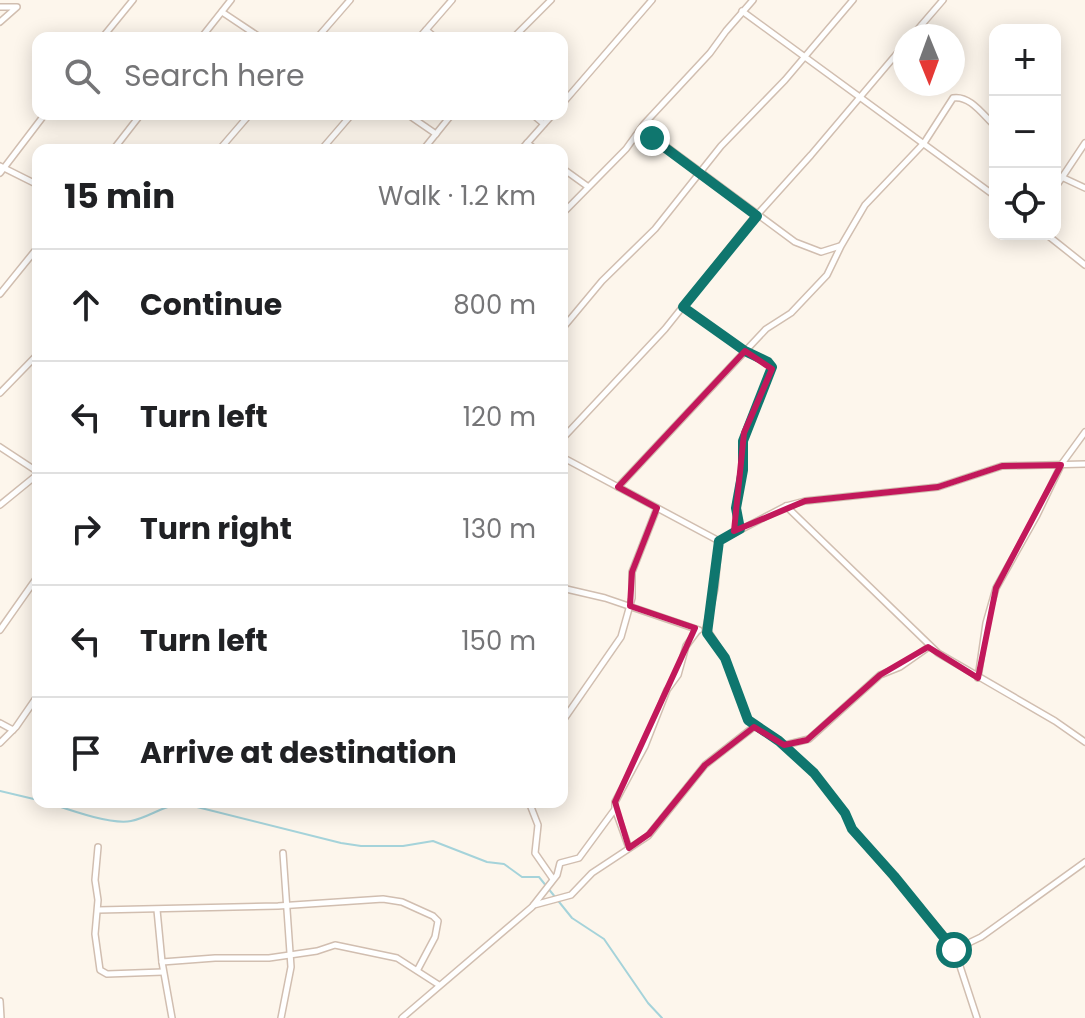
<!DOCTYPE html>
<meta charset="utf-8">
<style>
body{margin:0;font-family:Poppins,sans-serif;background:#f2f2f2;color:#202124}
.controls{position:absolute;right:24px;top:24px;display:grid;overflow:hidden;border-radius:16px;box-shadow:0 4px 20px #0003}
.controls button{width:72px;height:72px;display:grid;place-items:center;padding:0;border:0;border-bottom:2px solid #e0e0e0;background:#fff;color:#202124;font:40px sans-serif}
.compass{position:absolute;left:893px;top:24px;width:72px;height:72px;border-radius:50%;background:#fff;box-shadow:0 4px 20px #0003;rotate:179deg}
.stop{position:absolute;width:24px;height:24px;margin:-18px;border:6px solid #0f766e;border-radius:50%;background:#fff}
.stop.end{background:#0f766e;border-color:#fff;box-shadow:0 2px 8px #0008}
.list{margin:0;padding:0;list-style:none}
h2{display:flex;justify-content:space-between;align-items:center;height:104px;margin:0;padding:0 32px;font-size:34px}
h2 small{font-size:26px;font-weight:400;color:#757577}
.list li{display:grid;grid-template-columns:52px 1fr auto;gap:24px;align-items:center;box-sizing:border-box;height:112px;padding:0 32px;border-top:2px solid #e0e0e0}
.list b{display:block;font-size:30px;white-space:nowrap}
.list em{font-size:26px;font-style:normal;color:#757577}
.icon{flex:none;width:44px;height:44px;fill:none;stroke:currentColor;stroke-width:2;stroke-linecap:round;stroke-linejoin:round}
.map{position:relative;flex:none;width:1085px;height:1018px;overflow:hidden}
.search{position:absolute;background:#fff;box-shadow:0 4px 20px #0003;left:32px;top:32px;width:536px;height:88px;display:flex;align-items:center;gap:20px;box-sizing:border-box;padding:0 28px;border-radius:16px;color:#757577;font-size:30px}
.panel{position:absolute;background:#fff;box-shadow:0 4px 20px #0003;left:32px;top:144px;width:536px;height:664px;border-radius:16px}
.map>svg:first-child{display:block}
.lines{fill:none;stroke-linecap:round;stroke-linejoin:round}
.stream{stroke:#a5d3da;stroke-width:2}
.minor-casing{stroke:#d1beb0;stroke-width:8}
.minor{stroke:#fff;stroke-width:5}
.route{stroke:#0f766e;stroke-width:10}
.marked{fill:none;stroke:#c2185b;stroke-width:6;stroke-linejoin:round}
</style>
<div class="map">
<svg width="1085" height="1018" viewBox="0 0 1085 1018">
<rect width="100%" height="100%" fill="#fdf6ec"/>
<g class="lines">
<g class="stream">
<path d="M0,791L38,800"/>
<path d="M46,802C67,809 110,825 131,821C151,817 164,804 185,804L341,843L361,846H403L433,841L487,862L504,864L522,877H539L572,918L604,939L648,1003L662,1018"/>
</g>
<defs>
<g id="minor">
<path d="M0,7H17L0,22"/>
<path d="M742,11L995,196"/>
<path d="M222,12L261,38"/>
<path d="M426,30L436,38"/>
<path d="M912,36L943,0"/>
<path d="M102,38L133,0"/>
<path d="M201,38L231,0"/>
<path d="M317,38L350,0"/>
<path d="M419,38L452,0"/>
<path d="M513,38L551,0"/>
<path d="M562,104L652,0"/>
<path d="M407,114L436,134"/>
<path d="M532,114L544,124"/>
<path d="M636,136H649L660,142L795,242L821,252L840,246"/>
<path d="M527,143L536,150"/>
<path d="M113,150L141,114"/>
<path d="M219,150L250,114"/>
<path d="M321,150L352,114"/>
<path d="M423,150L452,114"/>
<path d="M521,150L553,114"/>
<path d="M0,166L38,185"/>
<path d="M562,168L587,186"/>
<path d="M0,173L45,114"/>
<path d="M1055,174L1085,188"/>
<path d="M1055,188L1085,143"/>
<path d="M562,214L626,149L644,124L710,53L726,31L753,0"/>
<path d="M1046,234L1085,265"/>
<path d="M0,294L38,247"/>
<path d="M683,307L745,351L768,362L772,367L743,441V470L736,508L740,529"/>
<path d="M562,329L602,281L655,229L721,146L785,80L853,0"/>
<path d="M0,393L38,354"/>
<path d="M562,439L665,329L748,225L811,155L905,44"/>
<path d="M0,447L38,472"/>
<path d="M562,457L719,541"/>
<path d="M618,487L766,329L791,313L827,275L841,246L865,205L924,143L953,98C970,95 983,115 995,126"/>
<path d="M0,505L38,474"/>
<path d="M786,506L938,653L1055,721L1085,742"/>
<path d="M719,541L715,588L706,628L725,658L748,720L779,741L814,773L845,813L852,829L947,939L956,954L977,1018"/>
<path d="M719,541L786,506L805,501L938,487L1002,466L1085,464"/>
<path d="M562,588L605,598L699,630"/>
<path d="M0,630L38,576"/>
<path d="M978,678L986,623L996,588L1037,515L1061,465L1085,432"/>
<path d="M562,722L621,637L632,598V572L657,508"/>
<path d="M0,723L13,730"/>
<path d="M0,743L16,727L38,695"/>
<path d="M785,745L809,739L880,675L900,667L930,646"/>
<path d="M529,802L538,825L535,853L553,879"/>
<path d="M98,847L95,880L98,900L95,934L100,970L107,974L163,972"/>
<path d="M629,848L615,809V802L645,746L667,690L678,675L686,646L698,630"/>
<path d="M534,905L571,895L592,873L648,836L705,765L755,726"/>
<path d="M98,910L278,906L383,899L402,902L433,916L438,921L435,937L418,969"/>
<path d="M157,910L162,962L172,1018"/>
<path d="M954,950L981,937L1085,862"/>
<path d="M162,962L215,958H269L317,951L335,945L397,958L439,985"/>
<path d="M0,1001L1,1018"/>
<path d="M281,1018L291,967L283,853"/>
<path d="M402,1018L532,907L557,875L560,863L579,858L615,809"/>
</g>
</defs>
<use href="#minor" class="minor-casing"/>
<use href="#minor" class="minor"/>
</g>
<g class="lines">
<path class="route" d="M652,138L757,216L683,307L745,351L768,362L772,367L743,441V470L736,508L740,529L719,541L707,633L725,658L748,720L779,741L814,773L845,813L852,829L894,876L954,950"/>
</g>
<path class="marked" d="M745,351L772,369L744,433L734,531L805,501L938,487L1002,466L1061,465L996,588L978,678L928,647L880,675L807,740L784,745L754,727L705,765L649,834L629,848L615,802L695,628L630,606L632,572L657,508L618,487Z"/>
</svg>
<div class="controls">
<button>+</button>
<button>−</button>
<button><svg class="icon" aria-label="locate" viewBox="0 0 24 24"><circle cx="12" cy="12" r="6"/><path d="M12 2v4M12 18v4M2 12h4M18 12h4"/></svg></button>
</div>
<svg class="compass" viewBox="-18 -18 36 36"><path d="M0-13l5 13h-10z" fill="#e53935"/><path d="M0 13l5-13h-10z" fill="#757577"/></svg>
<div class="stop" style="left:954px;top:950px"></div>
<div class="stop end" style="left:652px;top:138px"></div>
<div class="search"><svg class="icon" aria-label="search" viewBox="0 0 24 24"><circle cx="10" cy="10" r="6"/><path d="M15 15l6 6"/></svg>Search here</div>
<section class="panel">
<h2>15 min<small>Walk · 1.2 km</small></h2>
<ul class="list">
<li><svg class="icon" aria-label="ahead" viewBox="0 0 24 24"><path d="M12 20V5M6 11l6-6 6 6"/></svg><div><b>Continue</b></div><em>800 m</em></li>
<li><svg class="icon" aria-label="left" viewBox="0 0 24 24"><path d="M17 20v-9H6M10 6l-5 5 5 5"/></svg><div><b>Turn left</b></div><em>120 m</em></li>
<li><svg class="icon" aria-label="right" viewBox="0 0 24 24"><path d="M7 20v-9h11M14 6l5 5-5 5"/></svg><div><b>Turn right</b></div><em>130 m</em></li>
<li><svg class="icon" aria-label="left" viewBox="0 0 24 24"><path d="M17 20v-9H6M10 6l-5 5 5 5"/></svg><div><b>Turn left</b></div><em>150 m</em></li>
<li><svg class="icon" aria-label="arrive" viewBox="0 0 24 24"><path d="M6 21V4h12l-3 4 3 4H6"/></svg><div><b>Arrive at destination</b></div></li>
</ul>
</section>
</div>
